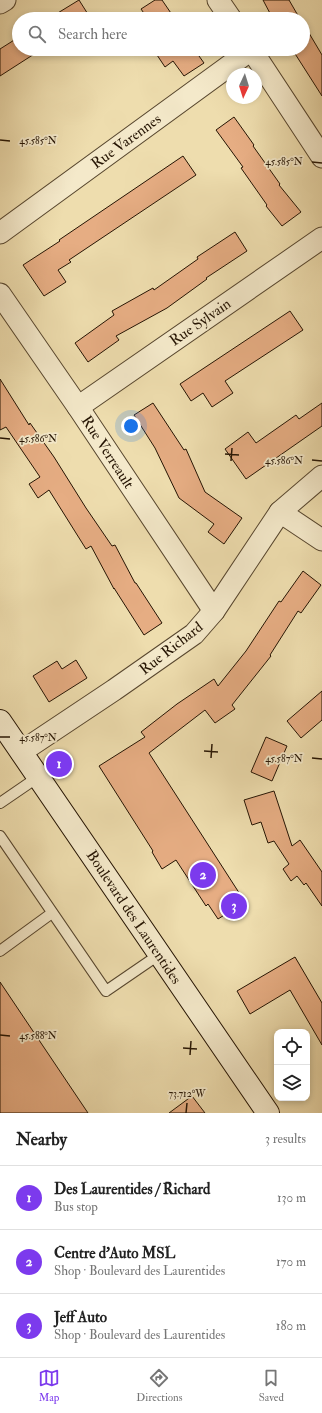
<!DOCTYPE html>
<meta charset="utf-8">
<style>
body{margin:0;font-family:"IM FELL Double Pica",serif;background:#f6f6f6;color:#222}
.controls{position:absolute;right:12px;bottom:12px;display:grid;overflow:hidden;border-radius:8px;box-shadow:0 2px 6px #0003}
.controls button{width:36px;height:36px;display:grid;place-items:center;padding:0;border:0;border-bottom:1px solid #e0e0e0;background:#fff;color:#222;font:20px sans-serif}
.compass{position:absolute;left:226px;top:68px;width:36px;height:36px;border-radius:50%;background:#fff;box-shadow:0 2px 6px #0003;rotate:184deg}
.you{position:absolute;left:131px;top:426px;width:14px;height:14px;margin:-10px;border:3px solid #fff;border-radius:50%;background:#1a73e8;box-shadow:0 0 0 6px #1a73e833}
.badge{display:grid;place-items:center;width:26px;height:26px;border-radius:50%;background:#7c3aed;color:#fff;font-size:13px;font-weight:700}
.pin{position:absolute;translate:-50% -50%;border:2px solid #fff;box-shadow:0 1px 4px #0006}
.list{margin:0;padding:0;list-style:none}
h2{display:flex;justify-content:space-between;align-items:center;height:52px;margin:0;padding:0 16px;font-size:17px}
h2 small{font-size:13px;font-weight:400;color:#767676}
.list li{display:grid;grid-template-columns:26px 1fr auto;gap:12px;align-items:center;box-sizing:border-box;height:64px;padding:0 16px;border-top:1px solid #e0e0e0}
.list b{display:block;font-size:15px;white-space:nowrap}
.list p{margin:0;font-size:13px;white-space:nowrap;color:#767676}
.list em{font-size:13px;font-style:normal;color:#767676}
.icon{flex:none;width:22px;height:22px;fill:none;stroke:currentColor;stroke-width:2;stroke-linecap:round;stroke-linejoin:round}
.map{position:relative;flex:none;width:322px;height:1113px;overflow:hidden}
.search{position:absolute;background:#fff;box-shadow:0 2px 6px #0003;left:12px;right:12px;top:12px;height:44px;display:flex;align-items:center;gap:10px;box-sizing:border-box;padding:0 14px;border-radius:22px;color:#767676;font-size:15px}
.sheet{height:244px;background:#fff}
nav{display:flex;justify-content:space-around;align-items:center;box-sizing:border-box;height:56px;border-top:1px solid #e0e0e0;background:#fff;font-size:11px;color:#767676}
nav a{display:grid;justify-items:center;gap:2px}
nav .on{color:#7c3aed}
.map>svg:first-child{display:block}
.building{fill:#e6ad83;stroke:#251403}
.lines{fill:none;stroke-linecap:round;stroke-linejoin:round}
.service-casing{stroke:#57462e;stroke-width:12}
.minor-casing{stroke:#57462e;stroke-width:23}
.secondary-casing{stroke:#251403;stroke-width:24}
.service{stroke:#f4e9ca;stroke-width:10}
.minor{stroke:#f4e9ca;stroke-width:21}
.secondary{stroke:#f4e9ca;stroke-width:22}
.ticks{fill:none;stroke:#251403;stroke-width:1.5}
.labels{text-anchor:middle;stroke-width:3.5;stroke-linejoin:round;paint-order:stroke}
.street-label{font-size:15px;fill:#251403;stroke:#f4e9ca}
.ticks-label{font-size:10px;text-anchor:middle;fill:#251403;stroke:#f4e9ca;stroke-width:3.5;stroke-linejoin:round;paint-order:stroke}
</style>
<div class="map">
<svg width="322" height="1113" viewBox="0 0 322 1113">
<rect width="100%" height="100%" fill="#eeddae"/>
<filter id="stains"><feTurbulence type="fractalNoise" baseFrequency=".005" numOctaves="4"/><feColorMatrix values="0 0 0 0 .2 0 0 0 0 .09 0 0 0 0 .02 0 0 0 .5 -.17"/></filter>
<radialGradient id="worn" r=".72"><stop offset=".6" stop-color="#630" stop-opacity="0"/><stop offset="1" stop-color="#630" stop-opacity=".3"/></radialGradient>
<g class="building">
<path d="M79,0L91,19H48Z"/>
<path d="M155,0H162L175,19H148L141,9Z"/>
<path d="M263,0H289L300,19H273Z"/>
<path d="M303,23L322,55V96L292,49H303Z"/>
<path d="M19,37V49H42L0,76V49Z"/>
<path d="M153,49H194L204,63L184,76L173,61L165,67Z"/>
<path d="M234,117L254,145L253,146L280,184L279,185L301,212L282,226L266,206L267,205L241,168L243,167L216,130Z"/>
<path d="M183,156L196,175L69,260L71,262L58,270L66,282L44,296L23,265L60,241L59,240Z"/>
<path d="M235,232L247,251L206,278L207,279L167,308L116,336L119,340L88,362L75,343L114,315L112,311L153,288L154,290L198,259L197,257Z"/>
<path d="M290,311L303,330L225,381L233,393L212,407L203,393L191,401L180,384Z"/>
<path d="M0,379L29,425L30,423L54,457L86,508L112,546L115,545L135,583H136L162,623L144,635L114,588V589L91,546L86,549L49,490L38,498L29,484L40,477L6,427L0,430Z"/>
<path d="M153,403L184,450L186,449L205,492L242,518L224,544L208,532L214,524L179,498L155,448L134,415Z"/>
<path d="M322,403V426L246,479L225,449L248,432L256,443L296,415L299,419Z"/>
<path d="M303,571L321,585L301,613L298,611L270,655L271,656L232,705L235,709L215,723L205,710L149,753L245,902L218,919L208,904L206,906L176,860L162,869L152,852L153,851L99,766L145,737L141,732L177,704L214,679L218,686L246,651L279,601L281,602Z"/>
<path d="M76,660L87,678L49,702L33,676L57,661L62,669Z"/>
<path d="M322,691V720L301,738L287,721Z"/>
<path d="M266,737L287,746L272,781L251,772Z"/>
<path d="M274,791L292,846L300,840L322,872V906L306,883L304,885L297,876L291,881L283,869L289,864L274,841L268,843L261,822L252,825L244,800Z"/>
<path d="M295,957L322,1003V1045L290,990L250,1014L237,991Z"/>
<path d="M0,982L88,1113H0Z"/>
<path d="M192,1096L205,1113H169Z"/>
</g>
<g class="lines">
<defs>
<g id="service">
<path d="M0,803L38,777"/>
<path d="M0,836L106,991L160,954"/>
<path d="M0,951L52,913"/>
</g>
<g id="minor">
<path d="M218,0L231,19"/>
<path d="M0,3L5,0"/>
<path d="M251,49L322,157"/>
<path d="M0,233L251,50"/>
<path d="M0,294L78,407L214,611"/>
<path d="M78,407L322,238"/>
<path d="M280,512L322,540"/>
<path d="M21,752L114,690L194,634L214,611L280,512L322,476"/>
</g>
<path id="secondary" d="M0,721L268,1113"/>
</defs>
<use href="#service" class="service-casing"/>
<use href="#minor" class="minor-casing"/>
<use href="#secondary" class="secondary-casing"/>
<use href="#service" class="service"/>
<use href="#minor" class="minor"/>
<use href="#secondary" class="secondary"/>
</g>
<path class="ticks" d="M0,140L10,141M312,162L322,163M0,438L10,439M225,454L239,455M312,460L322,461M231,461L232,448M0,737H10M204,751L218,752M211,758L212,744M312,758L322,759M0,1035L10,1036M183,1048L197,1049M190,1055L191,1041M186,1113L187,1103"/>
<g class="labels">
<g class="street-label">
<text transform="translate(126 141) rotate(-36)" y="5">Rue Varennes</text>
<text transform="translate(200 322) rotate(-35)" y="5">Rue Sylvain</text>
<text transform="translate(108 452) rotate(57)" y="5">Rue Verreault</text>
<text transform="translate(171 648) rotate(-38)" y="5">Rue Richard</text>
<text transform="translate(134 917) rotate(56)" y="5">Boulevard des Laurentides</text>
</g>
</g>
<g class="ticks-label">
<text x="38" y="144">45.585°N</text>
<text x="284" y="165">45.585°N</text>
<text x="38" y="442">45.586°N</text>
<text x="284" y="464">45.586°N</text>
<text x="38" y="741">45.587°N</text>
<text x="284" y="762">45.587°N</text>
<text x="38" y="1039">45.588°N</text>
<text x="187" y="1097">73.712°W</text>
</g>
<rect width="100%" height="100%" filter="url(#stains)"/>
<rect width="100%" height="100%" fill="url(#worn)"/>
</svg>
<div class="controls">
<button><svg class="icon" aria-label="locate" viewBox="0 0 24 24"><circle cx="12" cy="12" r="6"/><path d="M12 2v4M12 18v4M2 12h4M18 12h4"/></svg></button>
<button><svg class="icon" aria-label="layers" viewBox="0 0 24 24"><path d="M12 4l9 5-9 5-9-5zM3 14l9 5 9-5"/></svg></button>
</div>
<svg class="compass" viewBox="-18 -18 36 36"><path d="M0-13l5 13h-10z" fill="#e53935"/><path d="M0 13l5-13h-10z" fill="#767676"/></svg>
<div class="you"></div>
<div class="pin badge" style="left:59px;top:764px">1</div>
<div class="pin badge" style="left:203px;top:875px">2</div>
<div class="pin badge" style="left:234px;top:906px">3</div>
<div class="search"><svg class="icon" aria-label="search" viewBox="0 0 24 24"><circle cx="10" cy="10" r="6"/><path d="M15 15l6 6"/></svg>Search here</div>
</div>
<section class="sheet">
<h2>Nearby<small>3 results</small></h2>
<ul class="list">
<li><span class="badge">1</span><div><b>Des Laurentides / Richard</b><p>Bus stop</p></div><em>130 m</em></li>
<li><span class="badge">2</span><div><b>Centre d'Auto MSL</b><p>Shop · Boulevard des Laurentides</p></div><em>170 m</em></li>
<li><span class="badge">3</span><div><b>Jeff Auto</b><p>Shop · Boulevard des Laurentides</p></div><em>180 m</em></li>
</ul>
</section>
<nav>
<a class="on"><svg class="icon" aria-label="map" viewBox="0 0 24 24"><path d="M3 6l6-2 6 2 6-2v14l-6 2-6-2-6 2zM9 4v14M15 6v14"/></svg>Map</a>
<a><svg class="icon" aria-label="directions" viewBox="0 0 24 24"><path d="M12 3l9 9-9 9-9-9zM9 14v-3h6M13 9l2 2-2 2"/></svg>Directions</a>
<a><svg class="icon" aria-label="saved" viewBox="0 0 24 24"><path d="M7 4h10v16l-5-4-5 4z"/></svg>Saved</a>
</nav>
